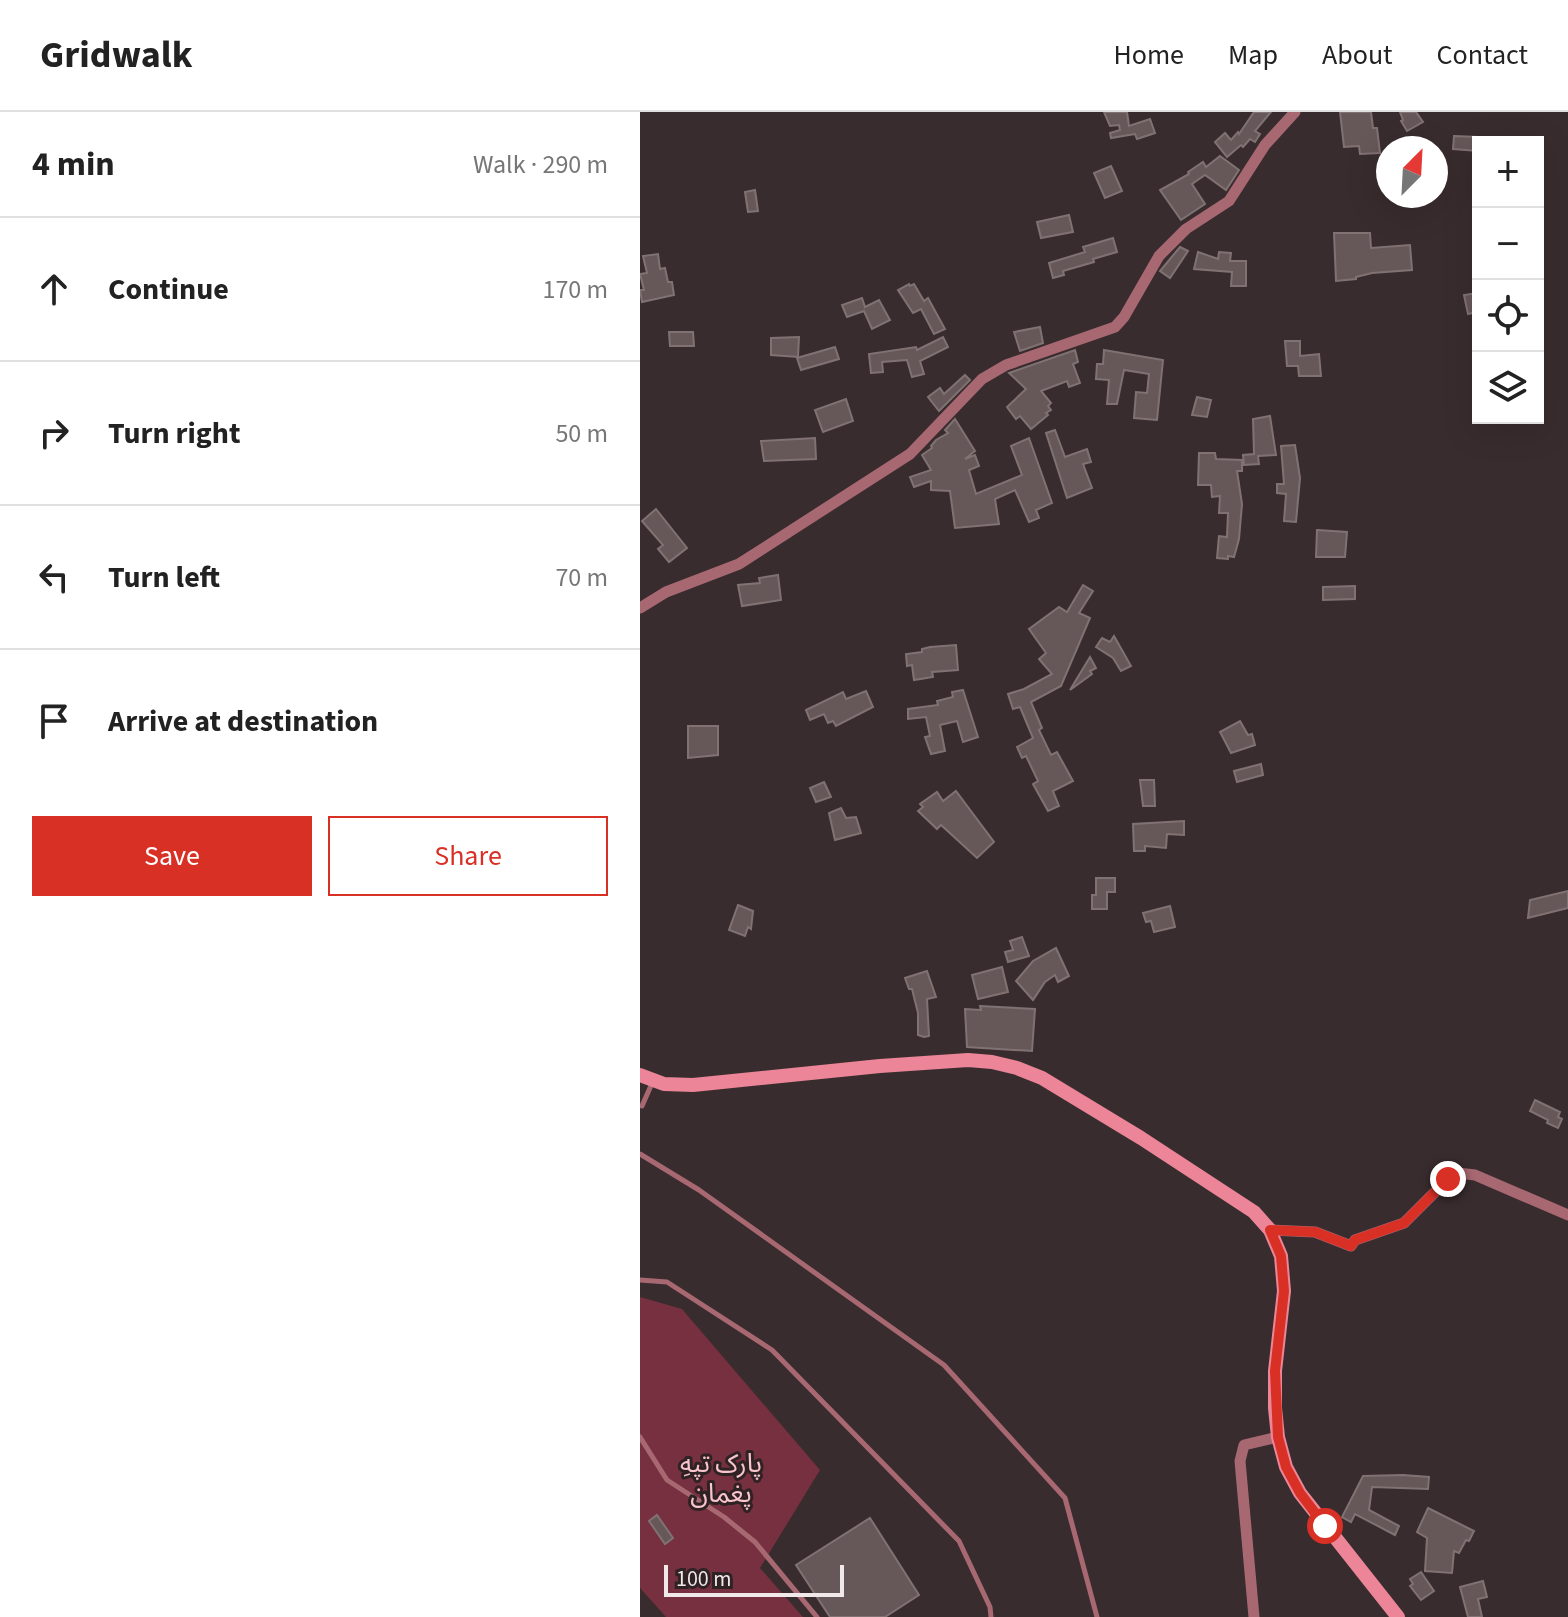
<!DOCTYPE html>
<meta charset="utf-8">
<style>
body{margin:0;font-family:"Source Sans 3","Noto Sans Arabic",sans-serif;background:#f6f6f6;color:#222}
.controls{position:absolute;right:24px;top:24px;display:grid;overflow:hidden;border-radius:0px;box-shadow:0 8px 32px #0002}
.controls button{width:72px;height:72px;display:grid;place-items:center;padding:0;border:0;border-bottom:2px solid #e0e0e0;background:#fff;color:#222;font:40px sans-serif}
.compass{position:absolute;left:736px;top:24px;width:72px;height:72px;border-radius:50%;background:#fff;box-shadow:0 8px 32px #0002;rotate:24deg}
.scale{position:absolute;left:24px;bottom:20px;width:180px;box-sizing:border-box;padding-left:8px;border:4px solid #f1e8e9;border-top:0;font-size:22px;line-height:28px;white-space:nowrap;color:#f1e8e9;-webkit-text-stroke:6px #2e2224;paint-order:stroke}
.stop{position:absolute;width:24px;height:24px;margin:-18px;border:6px solid #d93025;border-radius:50%;background:#fff}
.stop.end{background:#d93025;border-color:#fff;box-shadow:0 2px 8px #0008}
.list{margin:0;padding:0;list-style:none}
h2{display:flex;justify-content:space-between;align-items:center;height:104px;margin:0;padding:0 32px;font-size:34px}
h2 small{font-size:26px;font-weight:400;color:#767676}
.list li{display:grid;grid-template-columns:52px 1fr auto;gap:24px;align-items:center;box-sizing:border-box;height:144px;padding:0 32px;border-top:2px solid #e0e0e0}
.list b{display:block;font-size:30px;white-space:nowrap}
.list em{font-size:26px;font-style:normal;color:#767676}
.actions{display:flex;gap:16px;padding:24px 32px}
.actions a{flex:1;padding:18px 0;border:2px solid #d93025;border-radius:0px;text-align:center;font-size:28px;color:#d93025}
.actions .main{background:#d93025;color:#fff}
.icon{flex:none;width:44px;height:44px;fill:none;stroke:currentColor;stroke-width:2;stroke-linecap:round;stroke-linejoin:round}
.map{position:relative;flex:none;width:928px;height:1505px;overflow:hidden}
header{display:flex;align-items:center;gap:48px;box-sizing:border-box;height:112px;padding:0 40px;background:#fff;border-bottom:2px solid #e0e0e0}
header strong{font-size:38px}
nav{display:flex;gap:44px;margin-inline-start:auto;font-size:28px}
main{display:flex}
aside{flex:1;background:#fff}
.map>svg:first-child{display:block}
.green{fill:#76303f}
.building{fill:#665759;stroke:#807273;stroke-width:2}
.lines{fill:none;stroke-linecap:round;stroke-linejoin:round}
.service{stroke:#a86872;stroke-width:5}
.minor{stroke:#a86872;stroke-width:11}
.secondary{stroke:#eb8597;stroke-width:14}
.route{stroke:#d93025;stroke-width:10}
.labels{text-anchor:middle;stroke-width:6;stroke-linejoin:round;paint-order:stroke}
.park-label{font-size:26px;fill:#fac4cc;stroke:#2e2224}
</style>
<header>
<strong>Gridwalk</strong>
<nav><a>Home</a><a>Map</a><a>About</a><a>Contact</a></nav>
</header>
<main>
<aside>
<h2>4 min<small>Walk · 290 m</small></h2>
<ul class="list">
<li><svg class="icon" aria-label="ahead" viewBox="0 0 24 24"><path d="M12 20V5M6 11l6-6 6 6"/></svg><div><b>Continue</b></div><em>170 m</em></li>
<li><svg class="icon" aria-label="right" viewBox="0 0 24 24"><path d="M7 20v-9h11M14 6l5 5-5 5"/></svg><div><b>Turn right</b></div><em>50 m</em></li>
<li><svg class="icon" aria-label="left" viewBox="0 0 24 24"><path d="M17 20v-9H6M10 6l-5 5 5 5"/></svg><div><b>Turn left</b></div><em>70 m</em></li>
<li><svg class="icon" aria-label="arrive" viewBox="0 0 24 24"><path d="M6 21V4h12l-3 4 3 4H6"/></svg><div><b>Arrive at destination</b></div></li>
</ul>
<div class="actions"><a class="main">Save</a><a>Share</a></div>
</aside>
<div class="map">
<svg width="928" height="1505" viewBox="0 0 928 1505">
<rect width="100%" height="100%" fill="#392c2e"/>
<path class="green" d="M0,1185L42,1197L180,1358L120,1456L163,1505H26L0,1476Z"/>
<g class="building">
<path d="M464,0H487L489,14L510,7L515,21L497,27L495,22L471,26L470,21L480,18L479,13L470,14Z"/>
<path d="M614,0H631L615,19L620,22L615,30L610,27L603,35L601,33L587,45L575,30L585,21L591,28L598,20L599,22Z"/>
<path d="M700,0H731L733,16H737L740,41L720,42L719,34L704,35Z"/>
<path d="M760,0H776L783,10L767,19L761,9L763,8Z"/>
<path d="M814,24L838,25V39L813,37Z"/>
<path d="M580,44L599,58L586,78L565,63L552,72L565,92L541,108L520,78L549,62L548,60L563,50L566,55Z"/>
<path d="M471,54L482,79L465,86L454,61Z"/>
<path d="M115,78L118,99L108,100L105,80Z"/>
<path d="M429,103L433,120L401,126L397,110Z"/>
<path d="M694,121H730L731,136L770,133L772,158L732,161L716,165V167L696,169Z"/>
<path d="M473,126L477,140L453,147L454,150L423,159L424,163L413,166L409,151L445,140L443,135Z"/>
<path d="M540,135L548,139L530,166L520,159Z"/>
<path d="M558,140L578,147L579,140L591,141L590,149H606V174H591L592,160L554,157Z"/>
<path d="M18,142L20,157L25,156L28,170H32L34,183L2,190L0,178H4L0,162L7,161L3,144Z"/>
<path d="M269,172L270,174L274,172L284,189L288,186L305,217L294,222L281,197L273,201L258,178Z"/>
<path d="M838,181V200L828,202L824,183Z"/>
<path d="M222,186L225,195L239,188L250,208L232,217L224,199L207,205L202,193Z"/>
<path d="M400,215L403,231L380,239L374,220Z"/>
<path d="M29,220H53L54,234H30Z"/>
<path d="M159,225L158,245L131,243V226Z"/>
<path d="M303,225L308,235L280,249L284,262L272,265L267,248L242,250L243,260L231,261L229,242L276,235L277,238Z"/>
<path d="M645,229H660V244L679,242L681,264H659L658,254H647Z"/>
<path d="M195,235L199,247L161,258L157,246Z"/>
<path d="M435,238L438,250L433,252L440,271L429,275L427,269L401,279L411,291L408,294L411,298L406,301L408,303L391,317L380,304L376,307L367,295L386,277L369,261Z"/>
<path d="M464,238L523,248L517,308L494,306L496,280L507,281L509,262L484,258L477,292H467L469,268L456,267L457,252H463Z"/>
<path d="M325,263L330,268L299,299L288,285L300,276L304,282Z"/>
<path d="M557,285L571,288L567,305L552,303Z"/>
<path d="M206,287L213,309L183,320L175,298Z"/>
<path d="M630,304L636,343L618,344L619,352L604,353L603,343L614,342L613,307Z"/>
<path d="M315,307L335,339L325,347L335,343L339,354L329,358L336,382L382,363L371,334L389,326L412,391L396,398L399,406L389,410L375,378L355,387L359,412L315,416L310,379L291,378V369L274,375L270,365L291,358L282,343L292,336L291,334L296,328L308,321L305,318Z"/>
<path d="M415,318L425,345L447,337L451,350L443,352L452,376L427,386L406,321Z"/>
<path d="M175,326L176,347L124,349L121,329Z"/>
<path d="M655,333L660,366L656,410L644,409L646,382L637,381V372H644L641,334Z"/>
<path d="M559,341H575L576,347L602,348V359H597L602,392L599,427L594,445L588,444V447L577,446L579,424L587,425L588,401H579L580,384L572,385L571,373H558Z"/>
<path d="M16,397L47,436L29,450L18,437L23,433L2,409Z"/>
<path d="M677,418L707,420L705,445H676Z"/>
<path d="M138,463L141,488L102,494L98,473L120,471L119,466Z"/>
<path d="M443,473L453,479L439,501L450,506L421,574L391,590L402,616L399,618L411,643L417,640L433,669L413,679L419,694L408,699L393,672L398,669L386,644L382,646L377,635L393,626L380,595L373,597L368,582L384,577L412,562L399,547L406,541L389,517L419,495L427,500Z"/>
<path d="M715,474V487L683,488V475Z"/>
<path d="M474,524L491,554L481,559L473,546L456,535L462,526L470,530Z"/>
<path d="M316,533L318,558L292,560L293,565L274,568L272,553L267,554L266,542L282,540V537L290,535Z"/>
<path d="M450,545L456,556L450,559L452,562L430,578Z"/>
<path d="M323,578L338,625L323,630L317,609L300,613L305,639L291,642L285,625L290,624L286,605L268,607V597L298,593L297,589L313,585L312,580Z"/>
<path d="M226,579L233,595L196,614L193,609L188,611L184,602L170,608L166,598L203,580L206,587Z"/>
<path d="M600,609L608,623L612,622L615,633L591,641L580,620Z"/>
<path d="M48,614H78V643L48,646Z"/>
<path d="M621,652L623,663L597,670L594,659Z"/>
<path d="M500,668H514L515,694H503Z"/>
<path d="M184,670L191,685L176,690L170,676Z"/>
<path d="M316,679L354,730L337,746L301,713L297,717L278,699L283,695L280,692L297,680L303,689Z"/>
<path d="M201,696L206,706L216,705L221,721L195,728L189,701Z"/>
<path d="M544,709V723L527,722L526,736L505,734V739H494L493,712Z"/>
<path d="M456,766H475V780H467V797H452V783H456Z"/>
<path d="M928,779V796L888,806L890,788Z"/>
<path d="M98,793L113,799L111,817L108,815L105,824L89,818Z"/>
<path d="M530,794L535,815L514,820L511,809L506,810L503,801Z"/>
<path d="M382,825L389,844L368,850L365,840L373,838L370,829Z"/>
<path d="M416,836L429,864L418,870L415,863L405,870L393,888L376,869L393,849Z"/>
<path d="M362,855L368,880L338,887L332,863Z"/>
<path d="M287,859L296,885L287,887L289,924L284,925L278,923V901L272,877H269L265,866Z"/>
<path d="M340,894L395,897L392,939L327,935L325,897L341,898Z"/>
<path d="M895,988L920,1000L918,1005L922,1007L918,1016L907,1011L908,1008L890,999Z"/>
<path d="M763,1363L789,1365L788,1377L732,1375L729,1398L759,1414L755,1423L715,1402L711,1410L702,1405L723,1364Z"/>
<path d="M788,1396L834,1419L829,1429L826,1428L819,1441L814,1439L812,1461L785,1459L787,1426L777,1420Z"/>
<path d="M17,1403L33,1426L25,1432L9,1409Z"/>
<path d="M230,1406L279,1483L245,1505H190L156,1453Z"/>
<path d="M781,1460L794,1479L781,1488L770,1474L773,1472L770,1467Z"/>
<path d="M843,1469L847,1485L838,1487L842,1505H828L820,1475Z"/>
</g>
<g class="lines">
<g class="service">
<path d="M2,994L13,969"/>
<path d="M0,1042L59,1078L304,1253L425,1386L457,1505"/>
<path d="M0,1168L27,1170L132,1238L319,1429L350,1495L351,1505"/>
<path d="M0,1325L27,1368L84,1405L115,1430L177,1505"/>
</g>
<g class="minor">
<path d="M0,496L26,480L99,452L270,342L342,267L366,253L475,215L484,205L519,144L546,117L589,89L625,33L655,0"/>
<path d="M630,1118L675,1120L711,1134L715,1128L764,1111L808,1067L818,1061L835,1063L928,1103"/>
<path d="M614,1505L600,1349L604,1333L638,1325"/>
</g>
<path class="secondary" d="M0,963L24,972L53,973L240,954L328,948L352,950L377,956L402,966L501,1026L614,1100L630,1118L641,1144L644,1179L635,1259V1296L638,1325L646,1355L660,1381L758,1505"/>
</g>
<g class="lines">
<path class="route" d="M685,1414L660,1381L646,1355L638,1325L635,1259L644,1179L641,1144L630,1118L675,1120L711,1134L715,1128L764,1111L808,1067"/>
</g>
<g class="labels">
<g class="park-label">
<text x="81" y="1360">پارک تپهِ<tspan x="81" dy="30">پغمان</tspan></text>
</g>
</g>
</svg>
<div class="controls">
<button>+</button>
<button>−</button>
<button><svg class="icon" aria-label="locate" viewBox="0 0 24 24"><circle cx="12" cy="12" r="6"/><path d="M12 2v4M12 18v4M2 12h4M18 12h4"/></svg></button>
<button><svg class="icon" aria-label="layers" viewBox="0 0 24 24"><path d="M12 4l9 5-9 5-9-5zM3 14l9 5 9-5"/></svg></button>
</div>
<svg class="compass" viewBox="-18 -18 36 36"><path d="M0-13l5 13h-10z" fill="#e53935"/><path d="M0 13l5-13h-10z" fill="#767676"/></svg>
<div class="scale">100 m</div>
<div class="stop" style="left:685px;top:1414px"></div>
<div class="stop end" style="left:808px;top:1067px"></div>
</div>
</main>
